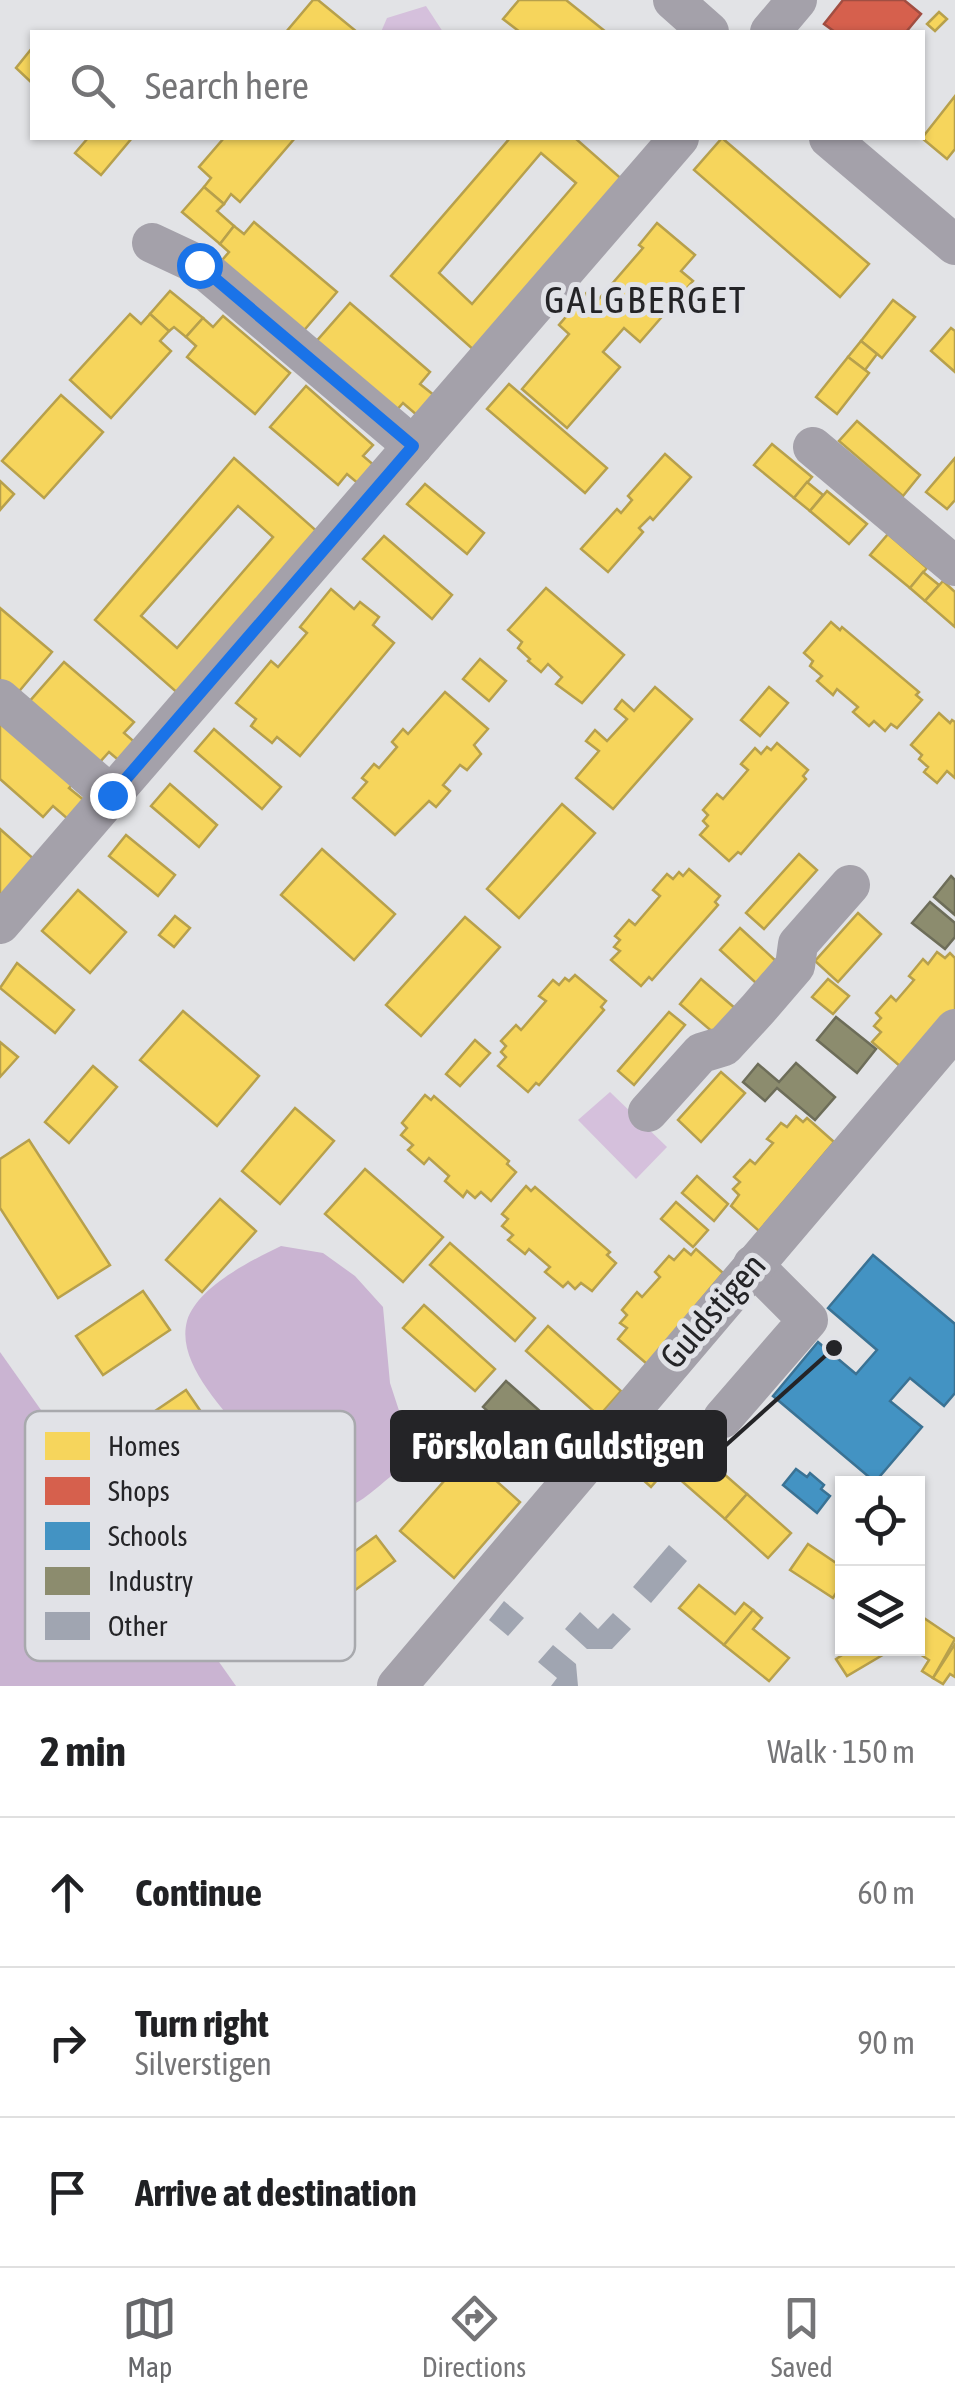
<!DOCTYPE html>
<meta charset="utf-8">
<style>
body{margin:0;font-family:"Asap Condensed",sans-serif;background:#f2f2f2;color:#202124}
.controls{position:absolute;right:30px;bottom:30px;display:grid;overflow:hidden;border-radius:0px;box-shadow:0 2px 8px #0004}
.controls button{width:90px;height:90px;display:grid;place-items:center;padding:0;border:0;border-bottom:2px solid #e0e0e0;background:#fff;color:#202124;font:50px sans-serif}
.stop{position:absolute;width:30px;height:30px;margin:-22px;border:8px solid #1a73e8;border-radius:50%;background:#fff}
.stop.end{background:#1a73e8;border-color:#fff;box-shadow:0 2px 10px #0008}
.list{margin:0;padding:0;list-style:none}
h2{display:flex;justify-content:space-between;align-items:center;height:130px;margin:0;padding:0 40px;font-size:42px}
h2 small{font-size:32px;font-weight:400;color:#757577}
.list li{display:grid;grid-template-columns:65px 1fr auto;gap:30px;align-items:center;box-sizing:border-box;height:150px;padding:0 40px;border-top:2px solid #e0e0e0}
.list b{display:block;font-size:38px;white-space:nowrap}
.list p{margin:0;font-size:32px;white-space:nowrap;color:#757577}
.list em{font-size:32px;font-style:normal;color:#757577}
.icon{flex:none;width:55px;height:55px;fill:none;stroke:currentColor;stroke-width:2;stroke-linecap:round;stroke-linejoin:round}
.map{position:relative;flex:none;width:955px;height:1686px;overflow:hidden}
.search{position:absolute;background:#fff;box-shadow:0 2px 8px #0004;left:30px;right:30px;top:30px;height:110px;display:flex;align-items:center;gap:25px;box-sizing:border-box;padding:0 35px;border-radius:0px;color:#757577;font-size:38px}
.sheet{height:580px;background:#fff}
nav{display:flex;justify-content:space-around;align-items:center;box-sizing:border-box;height:140px;border-top:2px solid #e0e0e0;background:#fff;font-size:28px;color:#757577}
nav a{display:grid;justify-items:center;gap:5px}
nav .on{color:#66676a}
.map>svg:first-child{display:block}
.green{fill:#d5c0dc}
.forest{fill:#cab4d2}
.homes{fill:#f6d55c;stroke:#b7a04c;stroke-width:2.5;fill-rule:evenodd}
.shops{fill:#d6604d;stroke:#a14e42;stroke-width:2.5}
.schools{fill:#4393c3;stroke:#3a7294;stroke-width:2.5}
.industry{fill:#8c8c6e;stroke:#6d6d59;stroke-width:2.5}
.building{fill:#a0a5b1}
.lines{fill:none;stroke-linecap:round;stroke-linejoin:round}
.minor{stroke:#a4a1aa;stroke-width:40}
.route{stroke:#1a73e8;stroke-width:12}
.labels{text-anchor:middle;stroke-width:10;stroke-linejoin:round;paint-order:stroke}
.street-label{font-size:35px;fill:#242427;stroke:#e1e2e7}
.neighbourhood-label{font-size:38px;letter-spacing:2.5px;fill:#242427;stroke:#e1e2e7}
.key{fill:#e1e2e7;stroke:#a8a9ad;stroke-width:2.5}
.key-label{font-size:28px;fill:#242427}
.leader{fill:none;stroke:#242427;stroke-width:4}
.callout-dot{fill:#242427;stroke:#e1e2e7;stroke-width:4}
.callout{fill:#242427;stroke:#242427;stroke-width:4}
.callout-label{font-size:38px;text-anchor:middle;font-weight:bold;fill:#fff}
</style>
<div class="map">
<svg width="955" height="1686" viewBox="0 0 955 1686">
<rect width="100%" height="100%" fill="#e2e3e6"/>
<g class="green">
<path d="M426,6L443,32H381L387,18Z"/>
<path d="M610,1092L667,1147L636,1179L578,1120Z"/>
</g>
<g class="forest">
<path d="M281,1246L323,1253L355,1276L383,1307L390,1383L406,1432L401,1468C389,1477 365,1500 352,1505C335,1510 280,1485 266,1475C255,1467 251,1447 243,1435C222,1406 176,1362 187,1321C197,1287 252,1260 281,1246Z"/>
<path d="M0,1352L236,1686H0Z"/>
</g>
<g class="homes">
<path d="M313,0H318L357,32H286Z"/>
<path d="M519,0H566L606,32H520L503,19Z"/>
<path d="M939,12L947,19L935,31L927,24Z"/>
<path d="M32,48V83L16,68Z"/>
<path d="M955,96V149L947,159L922,138Z"/>
<path d="M88,138H132L101,175L75,153Z"/>
<path d="M224,138H295L240,202L231,194L224,204L204,187L211,178L199,167Z"/>
<path d="M510,138H575L625,182L476,352L391,276ZM541,153L576,183L472,304L439,273Z"/>
<path d="M722,138L869,264L840,297L694,170Z"/>
<path d="M204,187L224,204L217,211L234,226L220,244L182,212Z"/>
<path d="M254,222L337,292L300,335L218,265L229,252L220,244L234,226L244,234Z"/>
<path d="M657,223L695,255L681,271L693,281L640,342L624,328L603,352L620,367L567,428L522,389L569,334L559,325L588,291L598,300L643,248L639,245Z"/>
<path d="M170,291L203,318L186,337L174,327L169,331L150,314Z"/>
<path d="M893,300L915,317L882,358L861,341Z"/>
<path d="M350,303L430,372L420,384L435,396L418,416L403,403L394,413L314,344Z"/>
<path d="M130,314L141,324L150,314L169,331L160,341L171,351L111,418L70,380Z"/>
<path d="M223,316L290,373L255,414L187,357L196,346L186,337L203,318L213,327Z"/>
<path d="M951,328L955,331V372L931,351Z"/>
<path d="M861,341L877,354L865,370L848,357Z"/>
<path d="M848,357L869,373L837,414L816,397Z"/>
<path d="M509,384L607,468L585,493L487,409Z"/>
<path d="M306,386L373,445L363,456L376,467L360,485L347,474L338,485L270,427Z"/>
<path d="M61,395L103,432L44,498L2,461Z"/>
<path d="M857,421L920,475L903,496L839,441Z"/>
<path d="M772,444L812,477L794,498L754,465Z"/>
<path d="M665,454L691,477L653,520L650,517L639,528L643,532L608,572L581,549L617,509L621,513L632,500L628,496Z"/>
<path d="M234,458L320,534L181,696L95,620ZM238,506L273,537L177,648L141,616Z"/>
<path d="M955,458V500L947,509L926,492Z"/>
<path d="M0,481L14,494L0,510Z"/>
<path d="M807,482L823,495L810,511L794,498Z"/>
<path d="M425,484L484,533L467,554L407,504Z"/>
<path d="M827,491L867,524L849,544L810,511Z"/>
<path d="M888,534L927,568L910,588L870,555Z"/>
<path d="M384,536L452,595L432,619L363,559Z"/>
<path d="M923,572L939,585L925,601L910,588Z"/>
<path d="M943,581L955,592V627L925,601Z"/>
<path d="M546,588L624,655L582,703L556,684L562,677L548,664L541,672L528,661L530,659L518,648L522,642L508,630Z"/>
<path d="M331,589L354,609L360,602L379,617L373,625L394,643L300,756L277,737L272,743L251,726L256,719L236,703L271,661L278,667L307,633L300,627Z"/>
<path d="M0,608L52,652L16,695L0,681Z"/>
<path d="M831,622L840,630L842,627L919,692L916,695L922,700L897,728L891,724L885,731L874,721L869,726L853,712L858,707L837,689L833,695L817,681L822,676L810,666L813,661L804,653Z"/>
<path d="M480,659L506,681L489,701L463,679Z"/>
<path d="M64,662L134,722L124,733L138,745L122,763L109,752L99,763L29,702Z"/>
<path d="M655,687L692,719L613,809L576,778L599,751L586,741L595,730L607,741L627,719L615,709L622,700L634,711Z"/>
<path d="M769,687L788,703L760,736L741,720Z"/>
<path d="M445,692L488,729L474,745L481,754L467,770L460,765L443,785L450,791L436,807L429,801L395,835L353,798L367,782L362,778L374,764L379,768L397,747L392,742L403,729L408,734Z"/>
<path d="M0,709L79,777L69,788L85,801L69,820L53,806L43,817L0,779Z"/>
<path d="M939,713L950,723L952,720L955,722V778L947,771L937,783L924,772L928,767L919,759L922,755L911,745Z"/>
<path d="M214,729L281,787L262,809L195,751Z"/>
<path d="M777,743L808,770L803,776L806,779L741,854L738,852L729,861L700,835L708,826L703,821L708,815L703,810L717,794L723,799L748,770L741,764L755,748L761,754L767,747L771,750Z"/>
<path d="M170,784L217,825L199,847L151,806Z"/>
<path d="M562,804L595,833L519,918L487,889Z"/>
<path d="M0,829L36,861L0,901Z"/>
<path d="M126,835L175,875L158,896L109,856Z"/>
<path d="M322,849L395,914L354,960L281,895Z"/>
<path d="M799,854L817,870L764,929L746,913Z"/>
<path d="M689,869L720,896L715,902L718,905L652,980L649,977L641,986L611,960L620,951L614,947L620,940L615,936L629,920L635,925L660,896L653,890L667,874L673,879L679,872L683,876Z"/>
<path d="M78,890L126,932L90,973L42,931Z"/>
<path d="M858,913L881,934L838,982L815,961Z"/>
<path d="M175,916L190,928L174,947L159,935Z"/>
<path d="M465,917L500,947L421,1036L386,1005Z"/>
<path d="M740,928L776,961L756,983L720,950Z"/>
<path d="M937,952L945,958L950,953L955,958V1010L901,1067L872,1042L881,1032L874,1026L881,1018L876,1013L891,996L896,1001L914,980L909,976L923,959L928,964Z"/>
<path d="M17,963L74,1010L55,1033L0,988Z"/>
<path d="M575,975L606,1001L601,1007L604,1010L539,1085L536,1083L528,1092L498,1066L506,1057L501,1052L506,1046L501,1041L516,1025L521,1030L546,1001L539,996L553,980L559,985L565,978L569,981Z"/>
<path d="M701,979L743,1015L722,1040L680,1004Z"/>
<path d="M828,979L849,996L833,1014L812,997Z"/>
<path d="M183,1011L259,1076L217,1126L140,1060Z"/>
<path d="M669,1012L685,1025L634,1085L618,1071Z"/>
<path d="M475,1040L490,1053L460,1086L446,1074Z"/>
<path d="M0,1042L18,1057L0,1077Z"/>
<path d="M93,1066L117,1087L69,1143L45,1122Z"/>
<path d="M721,1072L745,1093L701,1142L678,1120Z"/>
<path d="M425,1095L431,1100L434,1096L509,1161L507,1164L516,1172L491,1201L481,1192L475,1198L467,1191L463,1197L445,1181L449,1176L429,1158L424,1164L408,1150L413,1145L401,1135L407,1128L402,1123Z"/>
<path d="M295,1108L334,1141L280,1204L242,1171Z"/>
<path d="M796,1116L803,1122L807,1118L834,1142L759,1231L731,1206L739,1195L733,1189L740,1182L734,1177L750,1160L755,1164L773,1143L767,1139L781,1123L787,1127Z"/>
<path d="M29,1140L110,1265L58,1298L0,1208V1159Z"/>
<path d="M365,1169L443,1237L403,1282L325,1214Z"/>
<path d="M697,1176L728,1204L714,1221L682,1193Z"/>
<path d="M526,1186L531,1191L535,1187L610,1252L607,1255L616,1263L592,1291L581,1283L575,1289L568,1282L563,1287L545,1272L550,1267L529,1249L525,1254L508,1240L513,1235L502,1226L508,1219L502,1214Z"/>
<path d="M220,1199L256,1231L202,1292L166,1260Z"/>
<path d="M676,1202L708,1230L693,1247L661,1219Z"/>
<path d="M450,1243L535,1318L515,1341L430,1265Z"/>
<path d="M684,1249L691,1255L696,1249L723,1273L647,1364L618,1339L627,1328L620,1323L627,1315L622,1310L637,1292L642,1297L660,1277L655,1272L669,1256L674,1260Z"/>
<path d="M143,1291L170,1330L103,1375L76,1336Z"/>
<path d="M424,1305L495,1369L475,1391L403,1328Z"/>
<path d="M548,1326L621,1391L599,1416L526,1351Z"/>
<path d="M186,1390L246,1477L190,1515L130,1428Z"/>
<path d="M659,1424L686,1447L651,1487L624,1463Z"/>
<path d="M700,1453L747,1494L725,1519L677,1477Z"/>
<path d="M467,1455L520,1502L454,1578L400,1531Z"/>
<path d="M747,1494L791,1533L768,1558L725,1519Z"/>
<path d="M376,1536L395,1561L347,1596L329,1570Z"/>
<path d="M808,1544L842,1567V1583L833,1598L790,1570Z"/>
<path d="M699,1585L735,1614L744,1603L753,1610L724,1645L679,1608Z"/>
<path d="M753,1610L762,1618L753,1629L789,1658L769,1681L724,1645Z"/>
<path d="M918,1614L955,1639L933,1678L922,1671L929,1660L911,1648H918Z"/>
<path d="M955,1644V1677L950,1674L943,1684L933,1678Z"/>
<path d="M853,1648H884L886,1653L847,1676L836,1659Z"/>
</g>
<path class="shops" d="M843,0H904L921,14L906,32H835L824,24Z"/>
<g class="schools">
<path d="M873,1255L955,1324V1393L944,1406L910,1378L890,1401L922,1427L875,1482L773,1396L818,1342L856,1374L877,1350L828,1308Z"/>
<path d="M796,1469L807,1477L810,1473L824,1485L821,1489L830,1496L817,1513L783,1485Z"/>
</g>
<g class="industry">
<path d="M951,876L955,880V915L934,897Z"/>
<path d="M930,902L955,923V937L945,949L912,923Z"/>
<path d="M836,1017L876,1049L857,1073L817,1040Z"/>
<path d="M796,1063L835,1097L815,1120L777,1088L765,1101L743,1082L758,1064L779,1082Z"/>
<path d="M506,1381L577,1444L554,1471L483,1407Z"/>
</g>
<g class="building">
<path d="M669,1545L687,1561L651,1603L633,1587Z"/>
<path d="M504,1601L524,1618L508,1636L489,1620Z"/>
<path d="M580,1612L598,1629L613,1613L631,1629L612,1649H587L565,1629Z"/>
<path d="M553,1645L576,1664L578,1686H551L557,1678L538,1662Z"/>
</g>
<g class="lines">
<g class="minor">
<path d="M673,0L709,32"/>
<path d="M770,32L797,0"/>
<path d="M829,138L955,245"/>
<path d="M152,243L199,265L413,446"/>
<path d="M813,447L955,566"/>
<path d="M0,699L111,795"/>
<path d="M0,924L679,138"/>
<path d="M648,1112L701,1053L724,1046L758,1009L795,966L798,944L850,885"/>
<path d="M723,1418L808,1320L753,1265"/>
<path d="M397,1686L955,1029"/>
</g>
</g>
<g class="lines">
<path class="route" d="M112,795L413,446L199,265"/>
</g>
<g class="labels">
<g class="street-label">
<text transform="translate(713 1311) rotate(-49)" y="12">Guldstigen</text>
</g>
<g class="neighbourhood-label">
<text x="646" y="313">GALGBERGET</text>
</g>
</g>
<rect x="25" y="1411" width="330" height="250" rx="15" class="key"/>
<rect x="45" y="1432" width="45" height="28" fill="#f6d55c"/>
<rect x="45" y="1477" width="45" height="28" fill="#d6604d"/>
<rect x="45" y="1522" width="45" height="28" fill="#4393c3"/>
<rect x="45" y="1567" width="45" height="28" fill="#8c8c6e"/>
<rect x="45" y="1612" width="45" height="28" fill="#a0a5b1"/>
<g class="key-label">
<text x="108" y="1456">Homes</text>
<text x="108" y="1501">Shops</text>
<text x="108" y="1546">Schools</text>
<text x="108" y="1591">Industry</text>
<text x="108" y="1636">Other</text>
</g>
<path class="leader" d="M834 1348L725 1446"/>
<circle class="callout-dot" cx="834" cy="1348" r="10"/>
<rect class="callout" x="392" y="1412" width="333" height="68" rx="10"/>
<g class="callout-label">
<text x="558" y="1459">Förskolan Guldstigen</text>
</g>
</svg>
<div class="controls">
<button><svg class="icon" aria-label="locate" viewBox="0 0 24 24"><circle cx="12" cy="12" r="6"/><path d="M12 2v4M12 18v4M2 12h4M18 12h4"/></svg></button>
<button><svg class="icon" aria-label="layers" viewBox="0 0 24 24"><path d="M12 4l9 5-9 5-9-5zM3 14l9 5 9-5"/></svg></button>
</div>
<div class="stop" style="left:199px;top:265px"></div>
<div class="stop end" style="left:112px;top:795px"></div>
<div class="search"><svg class="icon" aria-label="search" viewBox="0 0 24 24"><circle cx="10" cy="10" r="6"/><path d="M15 15l6 6"/></svg>Search here</div>
</div>
<section class="sheet">
<h2>2 min<small>Walk · 150 m</small></h2>
<ul class="list">
<li><svg class="icon" aria-label="ahead" viewBox="0 0 24 24"><path d="M12 20V5M6 11l6-6 6 6"/></svg><div><b>Continue</b></div><em>60 m</em></li>
<li><svg class="icon" aria-label="right" viewBox="0 0 24 24"><path d="M7 20v-9h11M14 6l5 5-5 5"/></svg><div><b>Turn right</b><p>Silverstigen</p></div><em>90 m</em></li>
<li><svg class="icon" aria-label="arrive" viewBox="0 0 24 24"><path d="M6 21V4h12l-3 4 3 4H6"/></svg><div><b>Arrive at destination</b></div></li>
</ul>
</section>
<nav>
<a class="on"><svg class="icon" aria-label="map" viewBox="0 0 24 24"><path d="M3 6l6-2 6 2 6-2v14l-6 2-6-2-6 2zM9 4v14M15 6v14"/></svg>Map</a>
<a><svg class="icon" aria-label="directions" viewBox="0 0 24 24"><path d="M12 3l9 9-9 9-9-9zM9 14v-3h6M13 9l2 2-2 2"/></svg>Directions</a>
<a><svg class="icon" aria-label="saved" viewBox="0 0 24 24"><path d="M7 4h10v16l-5-4-5 4z"/></svg>Saved</a>
</nav>
